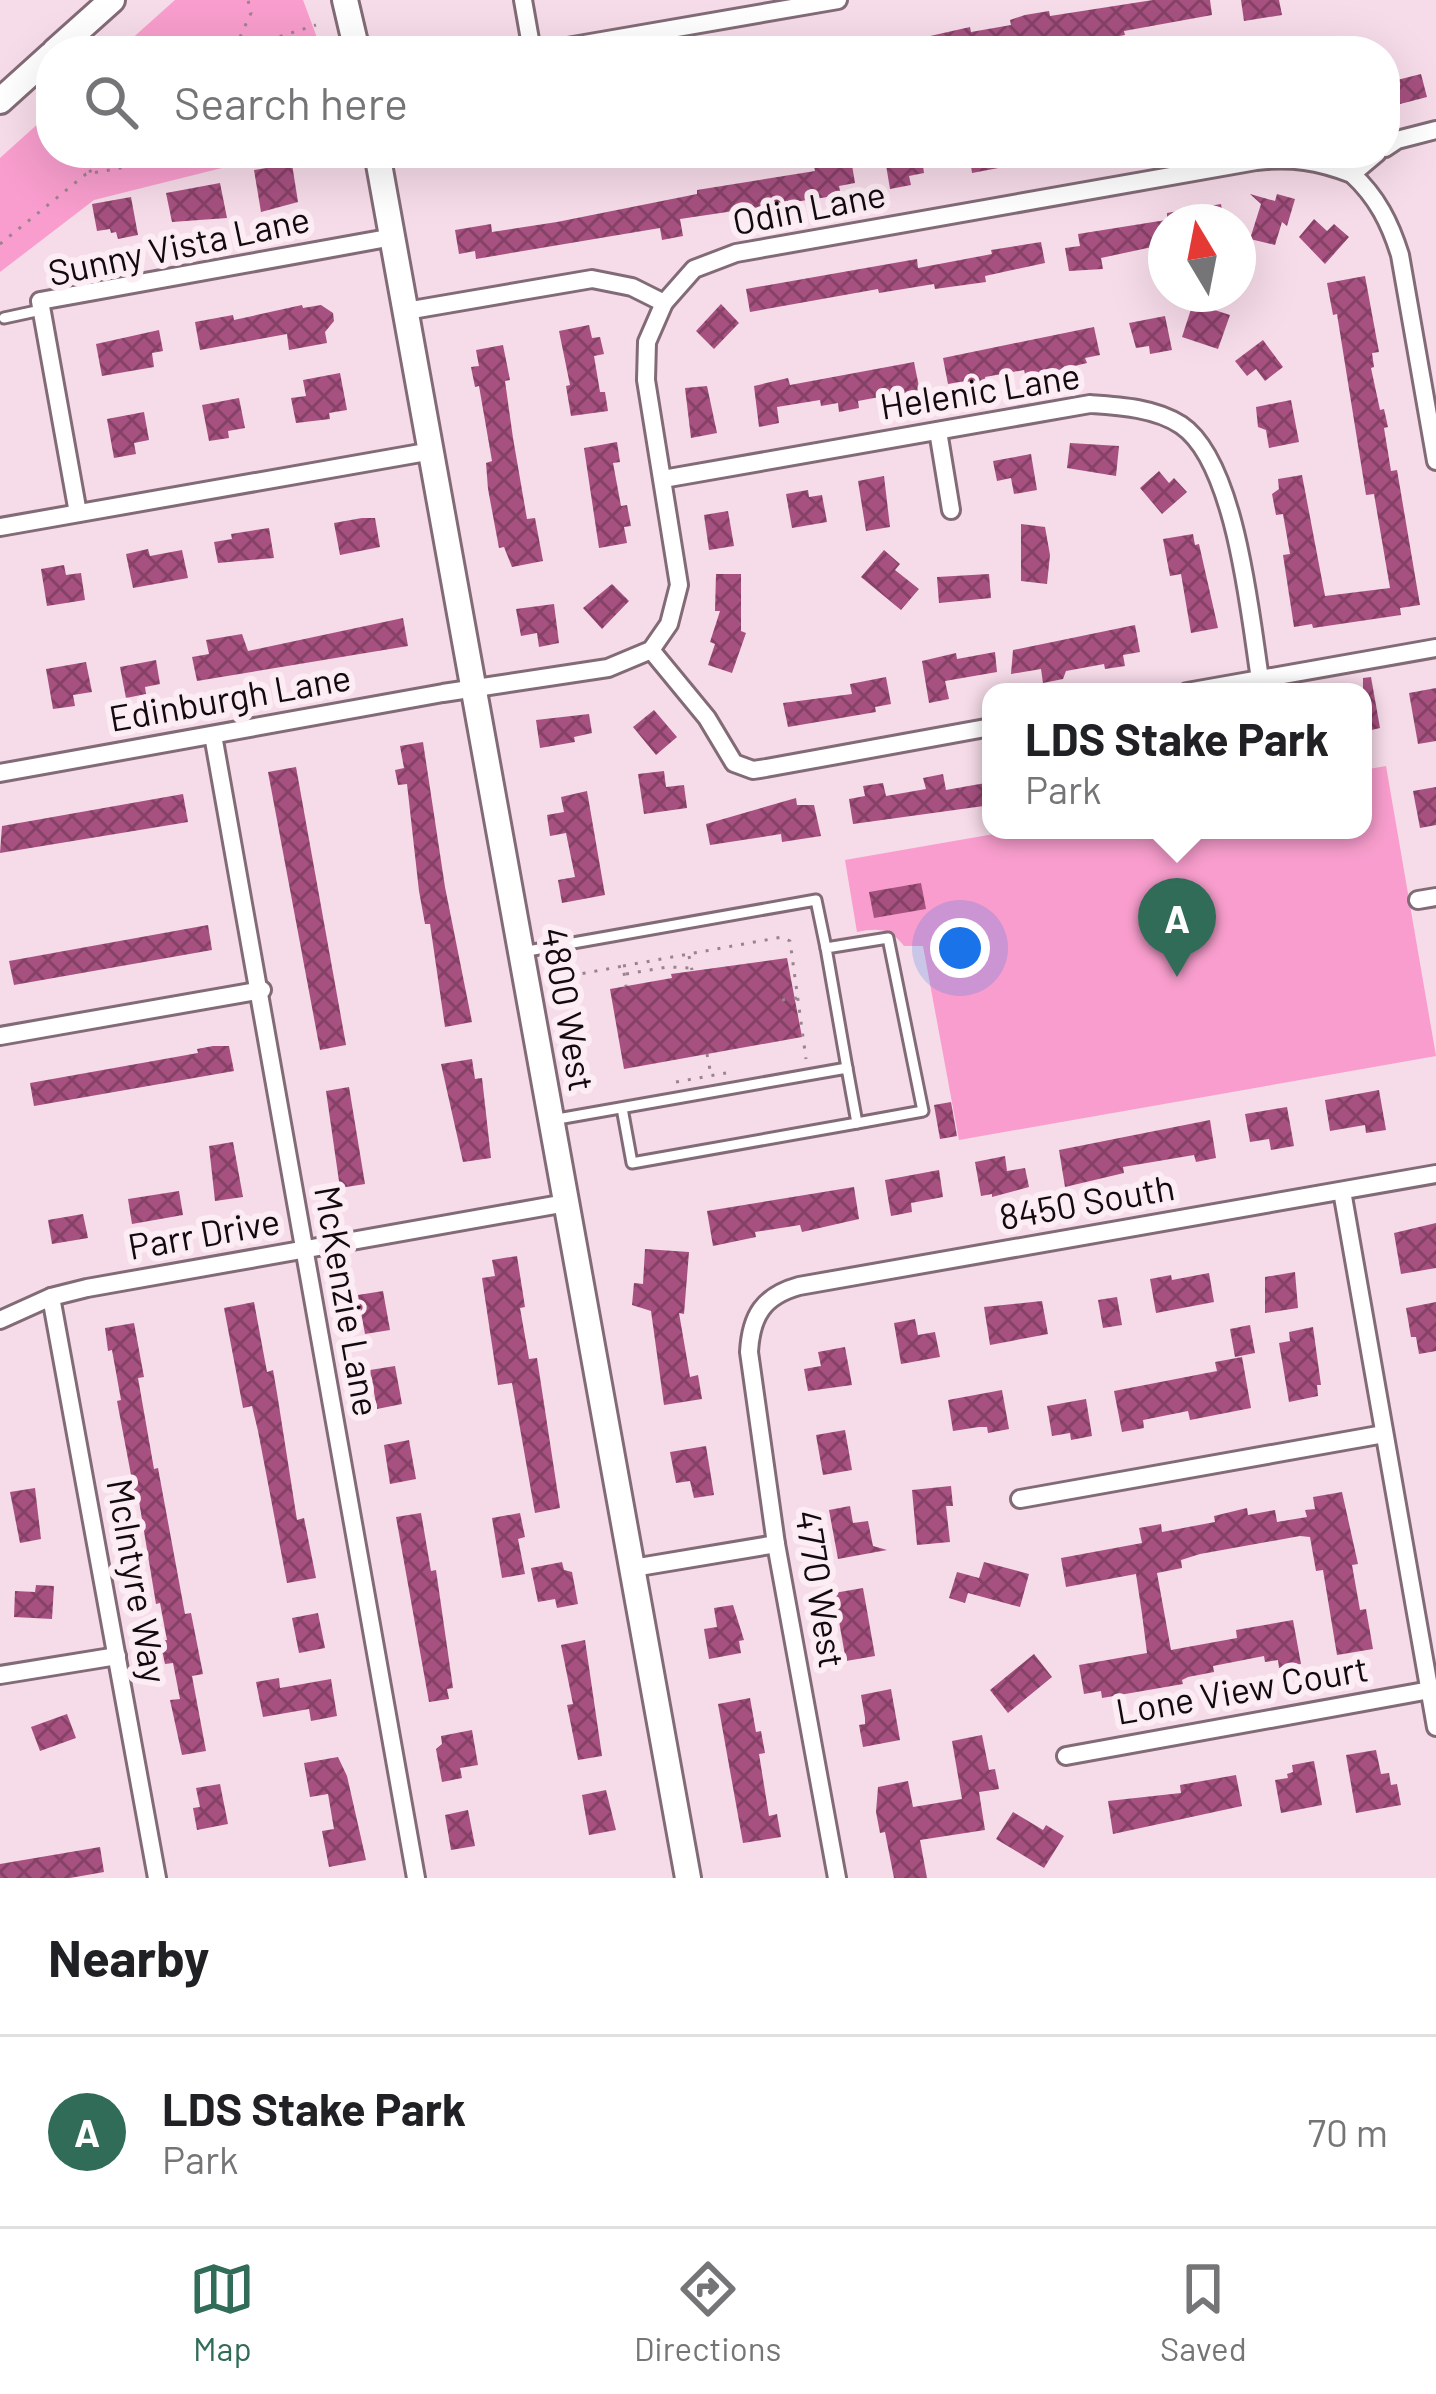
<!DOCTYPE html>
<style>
body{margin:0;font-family:Barlow,sans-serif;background:#f2f2f2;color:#202124}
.compass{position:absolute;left:1148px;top:204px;width:108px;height:108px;border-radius:50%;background:#fff;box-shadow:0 12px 48px #0002;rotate:350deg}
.you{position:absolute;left:960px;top:948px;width:42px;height:42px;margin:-30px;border:9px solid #fff;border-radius:50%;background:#1a73e8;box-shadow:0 0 0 18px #1a73e833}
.badge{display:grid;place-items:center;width:78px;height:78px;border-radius:50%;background:#306c57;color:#fff;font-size:39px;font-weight:700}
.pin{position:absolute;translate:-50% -99px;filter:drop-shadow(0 3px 6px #0008)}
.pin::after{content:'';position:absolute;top:63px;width:42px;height:36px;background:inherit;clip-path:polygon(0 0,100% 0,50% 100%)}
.popup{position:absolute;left:982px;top:683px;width:390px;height:156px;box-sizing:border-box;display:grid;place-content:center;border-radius:24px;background:#fff;filter:drop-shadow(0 3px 9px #0005);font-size:39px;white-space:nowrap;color:#757577}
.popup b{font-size:45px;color:#202124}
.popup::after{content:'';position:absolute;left:50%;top:100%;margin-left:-24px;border:24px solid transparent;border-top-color:#fff}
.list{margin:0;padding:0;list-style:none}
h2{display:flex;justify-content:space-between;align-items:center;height:156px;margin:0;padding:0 48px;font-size:51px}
h2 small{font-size:39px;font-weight:400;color:#757577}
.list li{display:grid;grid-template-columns:78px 1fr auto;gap:36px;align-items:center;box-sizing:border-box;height:192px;padding:0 48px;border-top:3px solid #e0e0e0}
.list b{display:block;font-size:45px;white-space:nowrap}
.list p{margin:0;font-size:39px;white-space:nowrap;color:#757577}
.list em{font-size:39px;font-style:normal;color:#757577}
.icon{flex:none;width:66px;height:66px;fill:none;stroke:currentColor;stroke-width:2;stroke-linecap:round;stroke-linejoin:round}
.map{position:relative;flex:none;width:1436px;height:1878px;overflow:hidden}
.search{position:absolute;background:#fff;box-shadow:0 12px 48px #0002;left:36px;right:36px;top:36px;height:132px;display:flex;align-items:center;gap:30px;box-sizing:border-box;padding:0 42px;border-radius:48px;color:#757577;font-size:45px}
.sheet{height:348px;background:#fff}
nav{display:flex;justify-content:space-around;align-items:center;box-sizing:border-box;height:168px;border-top:3px solid #e0e0e0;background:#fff;font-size:33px;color:#757577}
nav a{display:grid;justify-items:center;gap:6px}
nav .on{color:#306c57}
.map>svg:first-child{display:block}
.green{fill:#f89dcd}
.building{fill:url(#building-cross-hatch)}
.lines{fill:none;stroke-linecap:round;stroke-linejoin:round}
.lane-casing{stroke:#826b76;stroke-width:15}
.street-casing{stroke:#826b76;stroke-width:22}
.secondary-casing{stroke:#826b76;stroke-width:30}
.path{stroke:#98848e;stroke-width:3;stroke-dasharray:3 9;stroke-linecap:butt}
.lane{stroke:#fff;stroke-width:9}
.street{stroke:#fff;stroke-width:16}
.secondary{stroke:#fff;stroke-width:24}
.labels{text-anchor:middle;stroke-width:12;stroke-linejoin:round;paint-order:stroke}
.street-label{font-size:36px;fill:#120a0e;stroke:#fcecf3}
</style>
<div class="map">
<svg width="1436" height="1878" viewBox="0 0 1436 1878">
<defs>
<pattern id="building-cross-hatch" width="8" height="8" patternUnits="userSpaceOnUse" patternTransform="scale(3)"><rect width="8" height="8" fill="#a65180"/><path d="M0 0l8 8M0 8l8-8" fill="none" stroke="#864167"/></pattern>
</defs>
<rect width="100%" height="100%" fill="#f6dbe8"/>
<g class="green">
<path d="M175,0H303L322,51H118Z"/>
<path d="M51,112V153H282L94,200L0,272V158Z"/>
<path d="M1386,766L1436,1056L959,1140L923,946H904C890,928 879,928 857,932L845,860L1017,830H1363V770Z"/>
</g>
<g class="building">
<path d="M1153,0H1210L1212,15L1124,31L1125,35L1081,43L1080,38L1005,51H996L995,46L965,51H900L899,43L970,27L971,32L1011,25L1010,20L1025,15L1049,11L1050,16Z"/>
<path d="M1241,0H1279L1282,15L1244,21Z"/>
<path d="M1421,74L1427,97L1385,108V83Z"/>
<path d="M884,153H921L924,173L909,176L911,185L890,189Z"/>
<path d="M969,153H1034L1035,161L972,173Z"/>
<path d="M851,159L855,183L839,186L841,195L680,219L683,236L662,240L660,228L476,259L475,251L459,254L455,230L491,224L492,232L557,222L697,194V190L815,171L814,166Z"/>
<path d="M292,164L298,202L261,212L254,170Z"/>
<path d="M220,183L227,218L172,222L166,193Z"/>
<path d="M1250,194L1275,201L1277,194L1295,199L1287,226L1282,222L1275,245L1250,239L1261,204Z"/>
<path d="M131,197L138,235L118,239L116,232L111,233L110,229L97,231L92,204Z"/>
<path d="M1221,204L1224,222H1167V213Z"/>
<path d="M1314,219L1327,231L1334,224L1349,237L1325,264L1299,237Z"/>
<path d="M1166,220V244L1101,258L1103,269L1069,271L1065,248L1080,246L1078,234Z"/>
<path d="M1041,242L1045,263L985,276L986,282L935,289L934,284L879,293L878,289L750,312L746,289L917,259L918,268L992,254L991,250Z"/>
<path d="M1365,276L1379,352L1372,353L1374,367L1371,368L1380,410L1384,409L1388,427L1384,428L1391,471L1397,470L1420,605L1400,608L1401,615L1313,628L1312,624L1294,627L1283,555L1290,554L1283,514L1276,515L1272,494L1279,489L1278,479L1302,475L1325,596L1390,588L1374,494L1366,495L1337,314L1333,315L1327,283Z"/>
<path d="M1193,303L1230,315L1218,349L1182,337Z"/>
<path d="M721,304L739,323L714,349L696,331Z"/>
<path d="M302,305L303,308L321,305L333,313L334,321L325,332L327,343L289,350L287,334L200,350L195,322L233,315L234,320Z"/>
<path d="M1165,316L1172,350L1150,354L1149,346L1136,348L1129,323Z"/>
<path d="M589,325L592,338L600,337L604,354L594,356L600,392H605L608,411L571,416L566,386L570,385L559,331Z"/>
<path d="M1094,327L1100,355L1085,358L1087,363L1026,378L1024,370L985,377L987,386L966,390L965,381L948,384L943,358Z"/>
<path d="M159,330L163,351L152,353L154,367L102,376L96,344Z"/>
<path d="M1263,340L1283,367L1265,381L1256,369L1247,376L1235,361Z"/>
<path d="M503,345L510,380L505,381L513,438L527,519L535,518L543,561L512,567L504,547L499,548L488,489L486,463L492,461L479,386L475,387L471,367L479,366L476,350Z"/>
<path d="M914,362L921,397L900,401L895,394L858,401L859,408L839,412L838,403L821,406L820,400L777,407L779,423L759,427L754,386L788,378L790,385Z"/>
<path d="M340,373L347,410L329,413L330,419L296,423L291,398L306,396L303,380Z"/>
<path d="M707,386L717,433L691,438L685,388Z"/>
<path d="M239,398L245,428L228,431L229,438L209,441L202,405Z"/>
<path d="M1291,400L1299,442L1269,448L1266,430L1258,427L1256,407Z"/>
<path d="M144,412L149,440L134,443L136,454L114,458L107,419Z"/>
<path d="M617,442L620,462L613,463L621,506L627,505L631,526L624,527L627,543L599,548L584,448Z"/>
<path d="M1070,443L1119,446L1116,476L1067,468Z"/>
<path d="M1031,454L1037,490L1014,494L1011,478L997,481L993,461Z"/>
<path d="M1159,471L1169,483L1174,478L1187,492L1162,514L1140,488Z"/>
<path d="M884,476L890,527L866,531L858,481Z"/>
<path d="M808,490L809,497L822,495L827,522L792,528L786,494Z"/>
<path d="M728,511L734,546L709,550L704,515Z"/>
<path d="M362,518H375L380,547L340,555L334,523Z"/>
<path d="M1021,524L1045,527L1050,555L1047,584L1021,581Z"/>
<path d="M269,528L274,558L218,563L214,542L232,539L231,534Z"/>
<path d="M1193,534L1195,545L1199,544L1218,628L1191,633L1181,574L1170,576L1163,539Z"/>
<path d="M148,549L150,556L182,550L188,578L133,588L126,554Z"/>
<path d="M884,550L900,564L895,570L919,589L901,610L861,577Z"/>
<path d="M64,565L66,575L81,573L85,600L47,606L41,569Z"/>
<path d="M716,574H741V631L746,633L732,673L708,665L715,644L710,642L720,611H715Z"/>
<path d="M989,574L991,598L939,603L937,577Z"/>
<path d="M612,584L629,601L602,629L583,608Z"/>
<path d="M554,604L559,643L539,647L537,633L521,636L516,609Z"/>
<path d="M403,618L408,646L197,681L192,657L209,654L206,640L242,634L248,651Z"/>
<path d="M1135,625L1140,652L1123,655L1125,666L1105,669L1104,664L1066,671L1063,679L1043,683L1041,669L1011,674L1013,650Z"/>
<path d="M995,652L997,672L945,681L949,699L929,703L922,661L956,653L957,659Z"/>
<path d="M156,660L160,684L145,687L146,694L126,698L120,667Z"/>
<path d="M86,662L92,692L73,695L75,706L53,709L46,669Z"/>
<path d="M886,677L891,704L875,707L876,712L788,727L783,703L852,694L850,684Z"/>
<path d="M1371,677L1380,728L1363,732V678Z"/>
<path d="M1436,688V741L1418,744L1409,693Z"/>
<path d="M654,710L677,737L656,755L633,727Z"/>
<path d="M589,714L592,733L574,737L575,742L540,748L536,720Z"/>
<path d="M423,742L445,887L472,1022L445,1027L430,924H425L419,891L407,784L398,785L395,770L404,768L400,746Z"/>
<path d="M296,767L346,1045L320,1050L268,772Z"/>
<path d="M664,771L666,787L684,785L687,808L644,814L638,774Z"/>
<path d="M943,774L946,790L991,782V805L853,824L849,799L865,796L863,786L883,783L886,796L926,789L923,778Z"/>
<path d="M1436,787V825L1420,828L1413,791Z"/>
<path d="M587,791L605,895L562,903L558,880L575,877L566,833L550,836L547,815L564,812L561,797Z"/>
<path d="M183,794L188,822L0,853L2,826Z"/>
<path d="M796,798L797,805H814L821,836L782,842L781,834L710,845L706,824Z"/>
<path d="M921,883L926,909L874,918L869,892Z"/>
<path d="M208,925L212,950L14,985L9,961Z"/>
<path d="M787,958L802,1037L624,1069L610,989L672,978L671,974Z"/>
<path d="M213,1046H229L234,1071L34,1106L30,1083L198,1053L197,1049Z"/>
<path d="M472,1059L475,1079L482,1078L491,1158L463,1162L441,1064Z"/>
<path d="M349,1087L365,1184L340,1188L326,1091Z"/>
<path d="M1379,1090L1386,1130L1366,1133L1365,1125L1330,1131L1325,1100Z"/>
<path d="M951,1102L957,1136L940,1139L934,1105Z"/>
<path d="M1287,1107L1294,1146L1271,1150L1269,1139L1250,1142L1245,1114Z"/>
<path d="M1210,1120L1216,1158L1196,1162L1194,1155L1123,1167L1124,1173L1065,1187L1059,1150Z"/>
<path d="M233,1142L243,1197L215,1201L209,1146Z"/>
<path d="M1005,1156L1007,1171L1025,1168L1029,1187L992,1197V1194L981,1196L975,1162Z"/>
<path d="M939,1170L943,1197L911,1203L912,1212L891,1216L885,1180Z"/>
<path d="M854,1187L859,1219L802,1232L800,1225L755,1232L756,1237L713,1246L707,1211Z"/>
<path d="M179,1191L183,1215L132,1224L128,1199Z"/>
<path d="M83,1214L88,1238L52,1244L48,1220Z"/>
<path d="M1436,1223V1268L1401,1274L1394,1233Z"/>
<path d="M645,1249L689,1252L684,1314L679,1313L690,1377L698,1375L702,1399L664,1405L651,1311L632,1305L634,1283L643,1284Z"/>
<path d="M517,1256L525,1307L520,1308L529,1359L537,1358L560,1508L535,1513L512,1383L498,1385L482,1278L495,1276L492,1260Z"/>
<path d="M1295,1272L1298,1308L1265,1313V1277Z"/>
<path d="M1209,1273L1214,1302L1156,1313L1150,1279L1171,1275L1172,1280Z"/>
<path d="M383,1291L390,1330L365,1334L358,1295Z"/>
<path d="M1117,1297L1122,1325L1103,1328L1098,1300Z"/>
<path d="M1042,1301L1048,1334L990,1345L984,1307Z"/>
<path d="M254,1302L267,1372L273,1370L277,1393L297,1520L304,1518L316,1578L287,1583L258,1431L252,1406L243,1408L224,1308Z"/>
<path d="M1436,1302V1351L1419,1354L1416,1337H1411L1406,1308Z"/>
<path d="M915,1319L918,1335L935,1332L940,1357L901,1364L894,1323Z"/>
<path d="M134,1323L144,1377L138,1378L154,1469L158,1468L185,1614L191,1613L203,1674L192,1676L206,1751L182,1755L170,1700L180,1699L173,1663L165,1664L160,1641L167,1640L160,1603L156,1604L138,1495L135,1496L117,1401L121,1400L112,1350L108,1351L105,1328Z"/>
<path d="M1250,1325L1255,1353L1235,1357L1230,1329Z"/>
<path d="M1313,1327L1321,1385H1317L1318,1396L1289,1402L1279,1343L1290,1341L1289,1332Z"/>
<path d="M845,1347L852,1385L808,1391L804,1369L821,1366L818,1352Z"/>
<path d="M1242,1357L1251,1408L1190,1420L1188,1411L1143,1420L1144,1428L1122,1432L1114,1391L1217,1371L1215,1362Z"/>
<path d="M395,1366L402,1404L377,1409L370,1370Z"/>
<path d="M1002,1390L1009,1429L988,1433L987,1427H979L953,1431L948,1400Z"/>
<path d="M1086,1399L1092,1436L1071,1440L1070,1433L1052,1436L1047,1406Z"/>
<path d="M845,1430L852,1470L823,1475L816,1435Z"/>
<path d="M409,1440L416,1479L390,1484L384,1445Z"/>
<path d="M706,1446L714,1495L694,1498L690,1481L676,1483L670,1452Z"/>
<path d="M951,1486L953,1506H946L950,1542L917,1545L912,1490Z"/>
<path d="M35,1488L41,1539L20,1543L10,1492Z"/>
<path d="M1342,1492L1358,1564L1352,1565L1360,1610L1366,1609L1373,1649L1337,1655L1323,1570L1316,1571L1310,1537L1300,1536L1200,1554L1181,1560L1182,1568L1157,1573L1171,1650L1237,1638L1236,1630L1293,1620L1301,1664L1279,1668L1278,1660L1265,1662L1264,1656L1213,1666L1214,1672L1188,1677L1182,1680L1183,1684L1102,1698L1101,1691L1084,1694L1079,1665L1147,1653L1142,1614L1136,1574L1066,1587L1061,1558L1142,1543L1139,1528L1161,1524L1162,1532L1215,1522L1214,1516L1247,1508L1248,1515L1275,1510L1277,1522L1307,1517L1305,1510L1315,1509L1313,1497Z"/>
<path d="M850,1506L853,1523L868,1521L873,1546L887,1550L838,1559L829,1510Z"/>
<path d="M421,1513L431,1571L436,1570L453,1688L447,1689L449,1699L429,1702L396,1517Z"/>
<path d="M520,1513L525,1537L518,1539L525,1574L502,1578L492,1518Z"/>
<path d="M562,1562L564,1570L572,1572L578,1604L557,1608L555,1599L538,1602L531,1568Z"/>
<path d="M984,1562L1029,1574L1020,1607L968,1593L965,1603L949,1598L957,1572L979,1578Z"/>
<path d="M36,1585L54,1586L52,1619L14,1617L15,1591L35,1592Z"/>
<path d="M863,1588L875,1656L846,1661L834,1593Z"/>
<path d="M733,1605L744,1640L739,1641L741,1653L709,1659L704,1629L717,1627L714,1608Z"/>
<path d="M318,1613L325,1648L299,1653L292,1618Z"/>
<path d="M585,1640L602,1756L578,1760L567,1705L573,1704L561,1645Z"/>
<path d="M1034,1654L1052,1677L1008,1713L990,1690Z"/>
<path d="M279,1678L280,1688L331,1679L337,1716L311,1721L309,1709L263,1717L256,1682Z"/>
<path d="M891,1689L900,1740L863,1747L859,1725L865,1724V1718L861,1695Z"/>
<path d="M750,1698L756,1732L761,1731L765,1753L759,1754L769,1816L777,1814L781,1837L743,1843L718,1704Z"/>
<path d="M67,1714L76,1738L40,1751L31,1727Z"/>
<path d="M472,1730L478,1765L460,1768L462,1778L442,1782L436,1749L442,1744L441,1736Z"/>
<path d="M982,1735L989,1770L995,1769L999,1789L979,1792L985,1830L920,1840L927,1878H894L885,1832L880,1833L876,1812L878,1787L908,1781L913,1807L962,1799L952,1741Z"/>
<path d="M1376,1750L1381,1774L1389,1773L1391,1785L1397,1784L1401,1805L1356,1813L1346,1755Z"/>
<path d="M338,1757L347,1776L366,1860L329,1867L322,1831L334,1829L328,1794L310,1797L304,1763Z"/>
<path d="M1314,1761L1322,1805L1281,1813L1275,1780L1288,1778L1287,1774L1293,1772L1292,1765Z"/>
<path d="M1236,1775L1242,1806L1113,1834L1108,1801L1181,1793L1180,1785Z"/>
<path d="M220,1784L228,1824L197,1830L193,1808L200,1807L196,1788Z"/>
<path d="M606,1790L616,1830L589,1835L582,1795Z"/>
<path d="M468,1810L475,1846L451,1850L445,1815Z"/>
<path d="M1013,1812L1043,1830L1046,1825L1064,1836L1044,1868L996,1839Z"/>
<path d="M100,1847L104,1872L70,1878H0V1864Z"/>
</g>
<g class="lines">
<defs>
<g id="lane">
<path d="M4,318L41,310"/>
<path d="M522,952L816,900L826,948"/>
<path d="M847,1068L826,948L888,938L923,1111L857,1123"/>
<path d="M552,1120L847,1068L857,1123L632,1163L622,1108"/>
</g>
<g id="street">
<path d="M523,0L532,51"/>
<path d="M544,51L838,0"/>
<path d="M1385,148L1397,140L1436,130"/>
<path d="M1352,174C1377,197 1390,223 1400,255L1436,461"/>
<path d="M406,311L592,279L632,287L664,303L694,269L736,253L1256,161C1292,157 1318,161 1352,174L1377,153"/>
<path d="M938,431L951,510"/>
<path d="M663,479L1090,404C1120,406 1155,408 1181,425C1236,462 1250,615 1260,679"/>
<path d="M78,513L40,301L393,237"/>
<path d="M0,527L432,451"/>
<path d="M651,650L707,718L734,763L753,770L766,768L991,727"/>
<path d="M1187,692L1436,648"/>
<path d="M213,735C284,1115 347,1497 416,1878"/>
<path d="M0,773L443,693L608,668L651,650L669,624L679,585L646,380L647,342L664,303"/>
<path d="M1418,900L1436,897"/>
<path d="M0,1036L262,990"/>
<path d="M1342,1191L1436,1727"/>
<path d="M51,1297L157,1878"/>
<path d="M0,1320L51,1297L87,1288L566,1203"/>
<path d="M1020,1499L1384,1434"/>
<path d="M633,1568L776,1544"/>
<path d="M0,1675L117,1656"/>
<path d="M1066,1756L1430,1690"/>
<path d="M837,1878L776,1544L749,1352C751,1316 763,1296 799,1286L1436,1174"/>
</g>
<g id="secondary">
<path d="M345,0L357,51"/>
<path d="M55,51L112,0"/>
<path d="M0,101L51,55"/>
<path d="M377,153L688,1878"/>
</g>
</defs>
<use href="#lane" class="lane-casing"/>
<use href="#street" class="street-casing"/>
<use href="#secondary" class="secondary-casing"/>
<g class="path">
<path d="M235,48L251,13L248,0"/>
<path d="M234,51L316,25"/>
<path d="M178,153L179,158L201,153"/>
<path d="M89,172L118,153"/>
<path d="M0,244L86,174L179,158"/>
<path d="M689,956L692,970"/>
<path d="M623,966L782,937L790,941L806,1059"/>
<path d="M626,974L668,967L691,968"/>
<path d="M559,978L623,966L626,986"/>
<path d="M782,1000L797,998"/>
<path d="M707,1054L711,1075"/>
<path d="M676,1082L726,1073"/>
</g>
<use href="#lane" class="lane"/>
<use href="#street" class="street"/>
<use href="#secondary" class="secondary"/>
</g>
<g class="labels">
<g class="street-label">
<text transform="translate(809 208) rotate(-11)" y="13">Odin Lane</text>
<text transform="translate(179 246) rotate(-12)" y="13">Sunny Vista Lane</text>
<text transform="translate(980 391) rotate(-9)" y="13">Helenic Lane</text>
<text transform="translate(230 698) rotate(-10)" y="13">Edinburgh Lane</text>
<text transform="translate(568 1009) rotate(80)" y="13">4800 West</text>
<text transform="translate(1087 1202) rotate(-10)" y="13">8450 South</text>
<text transform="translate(204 1234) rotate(-10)" y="13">Parr Drive</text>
<text transform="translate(347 1301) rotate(80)" y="13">McKenzie Lane</text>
<text transform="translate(137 1581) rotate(80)" y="13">McIntyre Way</text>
<text transform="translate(820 1589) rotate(81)" y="13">4770 West</text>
<text transform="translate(1242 1690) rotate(-10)" y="13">Lone View Court</text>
</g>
</g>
</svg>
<svg class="compass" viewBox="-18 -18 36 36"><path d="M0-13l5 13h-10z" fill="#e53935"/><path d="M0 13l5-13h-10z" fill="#757577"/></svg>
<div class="you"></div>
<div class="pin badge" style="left:1177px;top:977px">A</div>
<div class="popup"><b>LDS Stake Park</b>Park</div>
<div class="search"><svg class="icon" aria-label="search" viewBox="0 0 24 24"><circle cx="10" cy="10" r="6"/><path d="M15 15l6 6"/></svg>Search here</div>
</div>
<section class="sheet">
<h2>Nearby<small></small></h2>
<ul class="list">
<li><span class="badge">A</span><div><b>LDS Stake Park</b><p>Park</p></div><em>70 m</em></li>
</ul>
</section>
<nav>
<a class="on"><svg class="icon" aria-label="map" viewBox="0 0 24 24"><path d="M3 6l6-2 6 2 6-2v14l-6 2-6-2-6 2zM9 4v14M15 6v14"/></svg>Map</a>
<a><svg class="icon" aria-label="directions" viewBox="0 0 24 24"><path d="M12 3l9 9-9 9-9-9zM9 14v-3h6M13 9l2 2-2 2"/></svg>Directions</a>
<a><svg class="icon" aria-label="saved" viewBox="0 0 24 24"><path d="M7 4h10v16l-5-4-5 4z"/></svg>Saved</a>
</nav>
